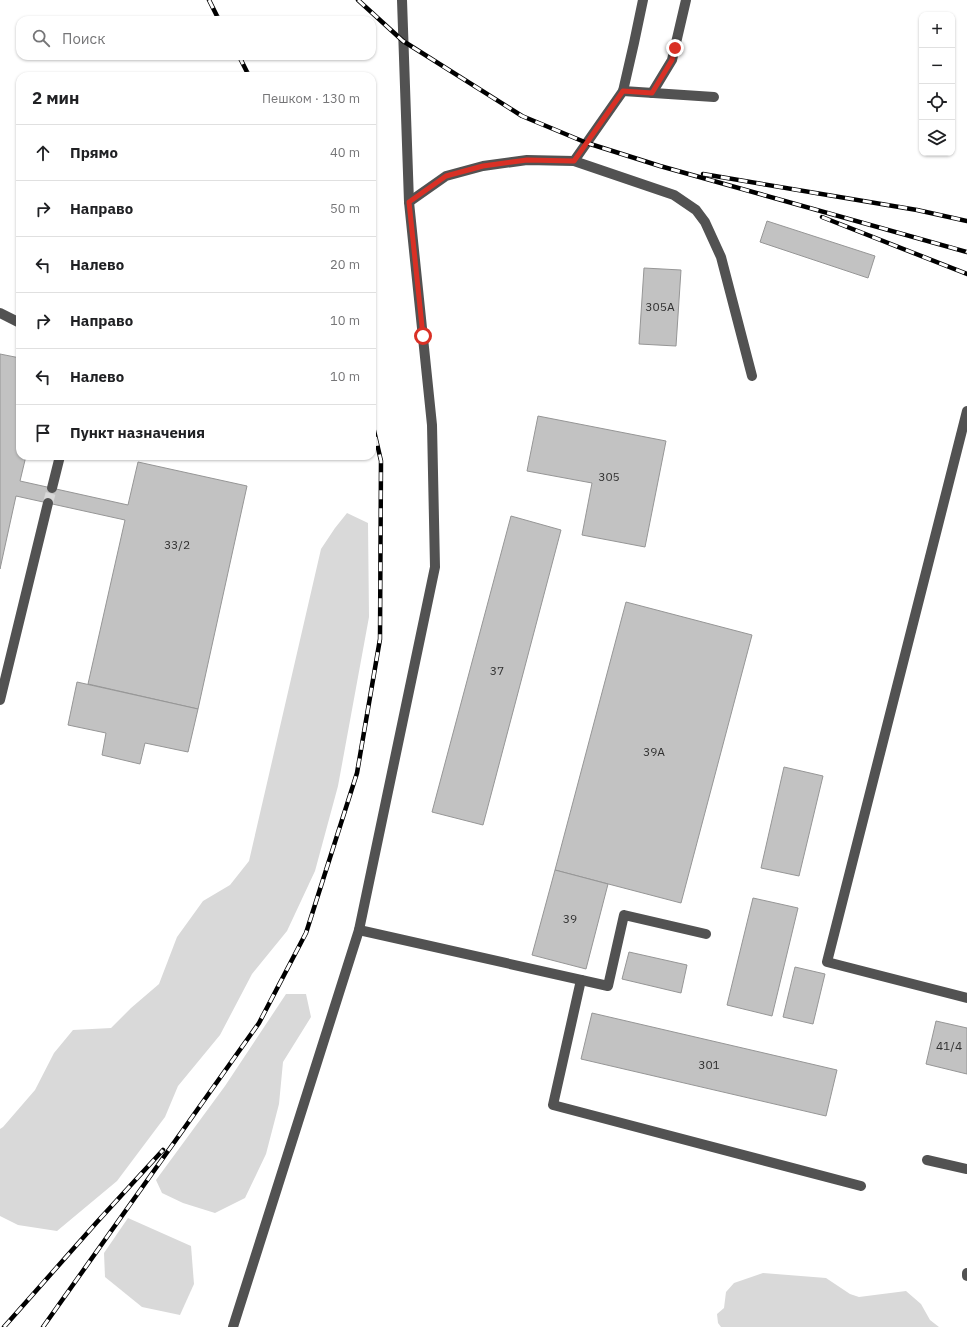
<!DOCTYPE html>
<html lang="ru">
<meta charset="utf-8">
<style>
body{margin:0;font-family:"IBM Plex Sans",sans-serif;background:#f2f2f2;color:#202124}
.controls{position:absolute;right:12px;top:12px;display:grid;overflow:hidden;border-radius:8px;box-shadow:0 1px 3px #0004}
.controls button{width:36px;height:36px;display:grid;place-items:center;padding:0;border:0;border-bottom:1px solid #e0e0e0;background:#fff;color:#202124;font:20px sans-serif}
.stop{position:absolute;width:12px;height:12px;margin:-9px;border:3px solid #d93025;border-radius:50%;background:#fff}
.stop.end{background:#d93025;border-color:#fff;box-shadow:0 1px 4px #0008}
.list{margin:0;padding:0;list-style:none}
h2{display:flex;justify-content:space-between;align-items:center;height:52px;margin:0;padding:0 16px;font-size:17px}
h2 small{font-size:13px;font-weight:400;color:#757577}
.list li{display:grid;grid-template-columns:26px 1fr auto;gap:12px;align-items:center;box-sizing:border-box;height:56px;padding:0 16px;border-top:1px solid #e0e0e0}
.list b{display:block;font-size:15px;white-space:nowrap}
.list em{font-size:13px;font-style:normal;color:#757577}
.icon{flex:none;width:22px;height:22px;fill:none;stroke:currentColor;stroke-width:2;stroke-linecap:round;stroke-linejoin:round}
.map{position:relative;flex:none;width:967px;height:1327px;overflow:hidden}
.search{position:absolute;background:#fff;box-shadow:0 1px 3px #0004;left:16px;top:16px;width:360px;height:44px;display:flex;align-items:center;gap:10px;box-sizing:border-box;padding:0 14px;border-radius:12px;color:#757577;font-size:15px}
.panel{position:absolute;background:#fff;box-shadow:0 1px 3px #0004;left:16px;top:72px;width:360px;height:388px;border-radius:12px}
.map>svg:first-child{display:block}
.green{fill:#d9d9d9}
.building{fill:#c2c2c2;stroke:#969696}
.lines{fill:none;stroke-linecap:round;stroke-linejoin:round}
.minor-tunnel{stroke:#d9d9d9;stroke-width:10;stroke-dasharray:10 5;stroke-linecap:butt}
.minor{stroke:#525252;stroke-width:10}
.rail-casing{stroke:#000;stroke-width:4.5}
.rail{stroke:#fff;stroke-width:3;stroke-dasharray:9;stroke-linecap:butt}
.route{stroke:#d93025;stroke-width:5}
.labels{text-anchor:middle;stroke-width:4;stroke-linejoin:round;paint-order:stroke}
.number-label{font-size:12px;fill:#303030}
</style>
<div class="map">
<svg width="967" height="1327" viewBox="0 0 967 1327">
<rect width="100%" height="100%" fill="#fff"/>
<g class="green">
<path d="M347,513L368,523L369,617L338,786L315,871L287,931L252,974L220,1035L178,1086L165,1117L117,1181L57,1231L18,1225L0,1216V1129L3,1127L35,1090L54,1053L73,1030L111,1028L131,1008L159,984L177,937L203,901L230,885L249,861L321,549L335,528Z"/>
<path d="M286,994H306L311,1017L283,1062L279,1104L266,1154L245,1198L215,1213L183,1203L162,1193L156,1180L225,1086Z"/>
<path d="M128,1218L191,1246L194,1284L180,1315L142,1307L105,1277L104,1253Z"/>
<path d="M763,1273L826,1278L850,1294L859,1297L906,1291L921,1304L930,1320L939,1327H721L718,1323L717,1314L724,1308L726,1292L734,1283Z"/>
</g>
<g class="building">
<path d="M767,221L875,256L868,278L760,242Z"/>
<path d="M644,268L681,270L676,346L639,344Z"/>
<path d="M0,354L20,358V456H26L20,481L128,505L138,462L247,486L198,709L88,684L125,520L16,496L0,569Z"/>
<path d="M538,416L666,441L645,547L582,535L592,483L527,471Z"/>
<path d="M511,516L561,530L483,825L432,812Z"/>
<path d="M626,602L752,635L681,903L555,870Z"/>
<path d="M77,682L198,709L188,752L145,743L140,764L102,755L106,733L68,725Z"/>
<path d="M784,767L823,776L799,876L761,868Z"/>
<path d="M555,870L608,884L586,969L532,955Z"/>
<path d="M753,898L798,908L772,1016L727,1005Z"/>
<path d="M629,952L687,965L681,993L622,979Z"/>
<path d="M795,967L825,974L813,1024L783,1017Z"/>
<path d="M592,1013L837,1070L826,1116L581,1059Z"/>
<path d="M936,1021L967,1028V1074L926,1064Z"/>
</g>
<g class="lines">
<path class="minor-tunnel" d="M48,503L52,488"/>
<g class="minor">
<path d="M623,91L714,97"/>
<path d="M652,93L672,60L686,0"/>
<path d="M574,161L623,91L634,43L643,0"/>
<path d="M409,202L446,176L483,166L527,160L574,161L674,195L696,210L705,222L721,257L752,376"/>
<path d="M0,313L20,323"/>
<path d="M967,411L827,962L967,998"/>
<path d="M52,488L60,456"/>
<path d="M0,700L48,503"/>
<path d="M359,930L608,986L624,915L706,934"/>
<path d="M581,980L553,1105L861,1186"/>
<path d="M927,1160L967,1169"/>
<path d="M967,1273V1276"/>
<path d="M233,1327L359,930L435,567L432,425L409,202L402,0"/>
</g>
<defs>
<g id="rail">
<path d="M209,0L219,20"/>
<path d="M358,0L403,41L522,116L587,143L660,166L967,252"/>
<path d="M239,56L249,76"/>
<path d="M703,174L917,210L967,221"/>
<path d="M822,217L967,274"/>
<path d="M4,1327L97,1222L163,1150"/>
<path d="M43,1327L259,1023L306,933L357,773L380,639L381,461L372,422"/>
</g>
</defs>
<use href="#rail" class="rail-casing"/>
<use href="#rail" class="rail"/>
</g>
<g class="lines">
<path class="route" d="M423,336L409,202L446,176L483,166L527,160L574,161L623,91L652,93L672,60L675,48"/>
</g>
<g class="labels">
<g class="number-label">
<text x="660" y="311">305А</text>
<text x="609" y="481">305</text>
<text x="177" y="549">33/2</text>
<text x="497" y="675">37</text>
<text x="654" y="756">39А</text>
<text x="570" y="923">39</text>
<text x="949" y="1050">41/4</text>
<text x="709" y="1069">301</text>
</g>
</g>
</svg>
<div class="controls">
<button>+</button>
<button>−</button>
<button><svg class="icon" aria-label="locate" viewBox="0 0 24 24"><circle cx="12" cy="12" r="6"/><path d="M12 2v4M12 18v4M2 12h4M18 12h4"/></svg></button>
<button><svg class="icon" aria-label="layers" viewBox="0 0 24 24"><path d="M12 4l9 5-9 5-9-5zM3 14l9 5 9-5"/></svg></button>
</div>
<div class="stop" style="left:423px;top:336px"></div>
<div class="stop end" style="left:675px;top:48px"></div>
<div class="search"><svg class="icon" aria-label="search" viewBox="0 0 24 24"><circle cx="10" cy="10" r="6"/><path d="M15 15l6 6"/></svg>Поиск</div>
<section class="panel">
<h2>2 мин<small>Пешком · 130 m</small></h2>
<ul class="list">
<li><svg class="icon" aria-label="ahead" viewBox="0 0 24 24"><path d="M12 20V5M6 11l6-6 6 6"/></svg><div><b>Прямо</b></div><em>40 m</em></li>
<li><svg class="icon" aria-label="right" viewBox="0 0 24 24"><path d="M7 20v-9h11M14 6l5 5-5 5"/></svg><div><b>Направо</b></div><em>50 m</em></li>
<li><svg class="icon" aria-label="left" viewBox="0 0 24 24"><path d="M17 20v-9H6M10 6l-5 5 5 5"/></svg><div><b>Налево</b></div><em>20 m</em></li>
<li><svg class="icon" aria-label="right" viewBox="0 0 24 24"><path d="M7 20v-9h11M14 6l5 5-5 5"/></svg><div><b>Направо</b></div><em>10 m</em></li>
<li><svg class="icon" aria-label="left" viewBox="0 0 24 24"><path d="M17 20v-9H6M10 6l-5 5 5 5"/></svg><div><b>Налево</b></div><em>10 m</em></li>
<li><svg class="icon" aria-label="arrive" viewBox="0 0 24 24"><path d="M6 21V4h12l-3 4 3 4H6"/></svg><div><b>Пункт назначения</b></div></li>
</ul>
</section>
</div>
